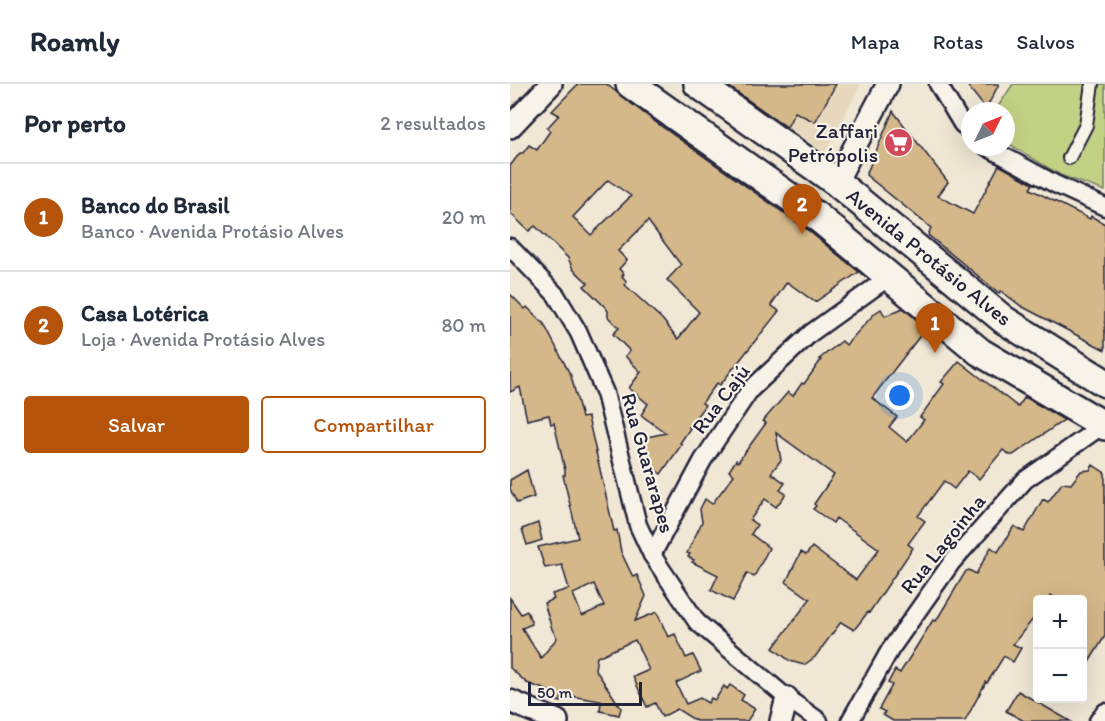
<!DOCTYPE html>
<html lang="pt">
<meta charset="utf-8">
<style>
body{margin:0;font-family:Itim,sans-serif;background:#f2f2f3;color:#1f2937}
.controls{position:absolute;right:18px;bottom:18px;display:grid;overflow:hidden;border-radius:6px;box-shadow:0 6px 24px #0002}
.controls button{width:54px;height:54px;display:grid;place-items:center;padding:0;border:0;border-bottom:2px solid #e0e1e3;background:#fff;color:#1f2937;font:30px sans-serif}
.compass{position:absolute;left:451px;top:18px;width:54px;height:54px;border-radius:50%;background:#fff;box-shadow:0 6px 24px #0002;rotate:47deg}
.scale{position:absolute;left:18px;bottom:15px;width:114px;box-sizing:border-box;padding-left:6px;border:3px solid #22223b;border-top:0;font-size:16px;line-height:21px;white-space:nowrap;color:#22223b;-webkit-text-stroke:4px #f7f3e8;paint-order:stroke}
.you{position:absolute;left:390px;top:312px;width:21px;height:21px;margin:-15px;border:4px solid #fff;border-radius:50%;background:#1a73e8;box-shadow:0 0 0 9px #1a73e833}
.badge{display:grid;place-items:center;width:39px;height:39px;border-radius:50%;background:#b45309;color:#fff;font-size:20px;font-weight:700}
.pin{position:absolute;translate:-50% -50px;filter:drop-shadow(0 2px 3px #0008)}
.pin::after{content:'';position:absolute;top:32px;width:21px;height:18px;background:inherit;clip-path:polygon(0 0,100% 0,50% 100%)}
.list{margin:0;padding:0;list-style:none}
h2{display:flex;justify-content:space-between;align-items:center;height:78px;margin:0;padding:0 24px;font-size:26px}
h2 small{font-size:20px;font-weight:400;color:#747a83}
.list li{display:grid;grid-template-columns:39px 1fr auto;gap:18px;align-items:center;box-sizing:border-box;height:108px;padding:0 24px;border-top:2px solid #e0e1e3}
.list b{display:block;font-size:22px;white-space:nowrap}
.list p{margin:0;font-size:20px;white-space:nowrap;color:#747a83}
.list em{font-size:20px;font-style:normal;color:#747a83}
.actions{display:flex;gap:12px;padding:18px 24px}
.actions a{flex:1;padding:14px 0;border:2px solid #b45309;border-radius:6px;text-align:center;font-size:21px;color:#b45309}
.actions .main{background:#b45309;color:#fff}
.map{position:relative;flex:none;width:595px;height:637px;overflow:hidden}
header{display:flex;align-items:center;gap:36px;box-sizing:border-box;height:84px;padding:0 30px;background:#fff;border-bottom:2px solid #e0e1e3}
header strong{font-size:28px}
nav{display:flex;gap:33px;margin-inline-start:auto;font-size:21px}
main{display:flex}
aside{flex:1;background:#fff}
.map>svg:first-child{display:block}
.built{fill:#e8d9be}
.green{fill:#c3d184;stroke:#727a60;stroke-width:1.5}
.building{fill:#d4b889;stroke:#22223b;stroke-width:1.5;fill-rule:evenodd}
.lines{fill:none;stroke-linecap:round;stroke-linejoin:round}
.pedestrian-casing{stroke:#22223b;stroke-width:16}
.minor-casing{stroke:#22223b;stroke-width:21}
.tertiary-casing{stroke:#22223b;stroke-width:26}
.primary-casing{stroke:#22223b;stroke-width:32}
.pedestrian{stroke:#f7f3e8;stroke-width:12}
.minor{stroke:#f7f3e8;stroke-width:16}
.tertiary{stroke:#f7f3e8;stroke-width:21}
.primary{stroke:#f7f3e8;stroke-width:27}
.labels{text-anchor:middle;stroke-width:4.5;stroke-linejoin:round;paint-order:stroke}
.poi-label{font-size:21px;fill:#22223b;stroke:#f7f3e8;text-anchor:end}
.street-label{font-size:21px;fill:#22223b;stroke:#f7f3e8}
</style>
<header>
<strong>Roamly</strong>
<nav><a>Mapa</a><a>Rotas</a><a>Salvos</a></nav>
</header>
<main>
<aside>
<h2>Por perto<small>2 resultados</small></h2>
<ul class="list">
<li><span class="badge">1</span><div><b>Banco do Brasil</b><p>Banco · Avenida Protásio Alves</p></div><em>20 m</em></li>
<li><span class="badge">2</span><div><b>Casa Lotérica</b><p>Loja · Avenida Protásio Alves</p></div><em>80 m</em></li>
</ul>
<div class="actions"><a class="main">Salvar</a><a>Compartilhar</a></div>
</aside>
<div class="map">
<svg width="595" height="637" viewBox="0 0 595 637">
<rect width="100%" height="100%" fill="#f0e7d5"/>
<filter id="ink" filterUnits="userSpaceOnUse"><feTurbulence type="fractalNoise" baseFrequency=".0167" numOctaves="2"/><feDisplacementMap in="SourceGraphic" scale="12" xChannelSelector="R" yChannelSelector="G"/><feConvolveMatrix kernelMatrix="1 2 1 2 8 2 1 2 1" color-interpolation-filters="sRGB"/></filter>
<g filter="url(#ink)">
<path class="built" d="M299,0H351L315,69L277,43Z"/>
<path class="green" d="M503,0H595V107L550,91L496,58V27H485Z"/>
<g class="building">
<path d="M68,0H96L148,40L295,144L349,188L305,218L277,198L261,221L269,227L210,301L207,299L192,319L195,321L179,343H181L170,359L172,360L151,390L138,381L132,354L156,349L131,331L138,320L119,304L131,288L115,272L120,267L103,250L109,244L98,233V227L95,223L74,202L78,199L63,185L58,174L25,142L19,147L0,129V82L10,69H13L19,61L27,66L40,47L37,44L49,31L42,27ZM98,96L121,112L81,151L63,133ZM138,137L171,181L157,196L189,228L168,255L152,235L115,201L117,198L112,192L114,190L109,185L117,176L108,167Z"/>
<path d="M215,0H326L305,38L285,28L277,43Z"/>
<path d="M456,0H489L476,25Z"/>
<path d="M383,27L438,98L428,112L463,130L489,81L523,100L520,105L580,135L581,132L595,140V266L511,222L491,207L489,209L418,151L421,144L356,91Z"/>
<path d="M0,210L15,225L17,223L34,240L61,292L72,334L78,333L104,447L107,446L111,468L123,493L127,491L136,512L125,537L147,528L158,553L165,550L176,574L183,571L191,587L166,599L176,620L190,614L198,619L201,614L205,616L214,602L217,605L220,601L234,611L231,616L245,625L237,637H186L167,625L152,633L145,619L137,623L123,593L139,586L125,556L87,573L85,585L111,624L109,631L90,627L91,617L55,611H52L51,618L37,614L39,607L17,599L0,584V514L11,530L17,527L22,540L12,544L31,574L47,554L42,545L34,519L44,515L42,510L59,505L52,481L35,484L28,463L68,454L53,391H55V386L44,339L41,340L39,331L17,336L10,303L0,308ZM84,500L94,522L72,532L63,510Z"/>
<path d="M393,224L416,244L362,314L387,333L379,343L397,358L414,336L410,333L434,300L431,298L449,277L508,323L515,313L554,336L503,371H500L493,366L469,395L458,387L444,405L434,397L408,432L415,437L398,460L403,464L359,529L358,528L344,546L331,538L305,573L294,581L280,577L263,564L300,515L276,498L291,468L296,471L302,463L346,496L369,465L326,434L323,439L303,425L306,422L304,420L324,391L266,349L271,376L261,389L275,399L270,406L276,410L266,423L255,415L240,436L247,441L241,450L259,464L244,493L237,489L223,517L201,506L208,491L182,478L184,476L178,473L180,470L177,469L192,438L190,425L195,415L202,420L224,391L219,387L226,376L228,378L256,339L253,337L278,308L283,312L292,299L294,300L311,276L309,275L332,257L336,261L365,229L371,225L375,232Z"/>
<path d="M583,381L595,389V552L573,588V516H548L541,511L538,516H528V529L503,560L511,564L503,578L494,572L477,599L476,598L455,637H383L373,631L375,628L369,625L382,601L378,599L385,586L390,589L423,536L426,537L456,487L459,486L466,490L481,463L488,468L504,442L514,448L533,415L538,418L552,399L561,400L571,387L580,386Z"/>
<path d="M17,386L24,413L7,419L0,405V396Z"/>
<path d="M28,439L32,456L17,461L12,445Z"/>
<path d="M508,607L560,637H514L496,627Z"/>
</g>
<g class="lines">
<defs>
<path id="pedestrian" d="M559,74L576,41L582,0"/>
<g id="minor">
<path d="M428,0L452,40L460,47"/>
<path d="M477,63L545,100L595,123"/>
<path d="M0,163L46,211L69,249L95,309L128,441L142,471L187,538L277,614L309,637"/>
<path d="M142,471L193,376L240,306L301,249L379,193"/>
<path d="M340,637L380,566L442,478L515,396L593,341"/>
<path d="M588,637L595,628"/>
</g>
<g id="tertiary">
<path d="M0,43L41,0"/>
<path d="M326,98L378,0"/>
<path d="M0,617L47,637"/>
<path d="M271,637L277,614"/>
</g>
<g id="primary">
<path d="M120,0L305,131L470,268L595,342"/>
<path d="M188,0L326,98L494,236L595,299"/>
</g>
</defs>
<use href="#pedestrian" class="pedestrian-casing"/>
<use href="#minor" class="minor-casing"/>
<use href="#tertiary" class="tertiary-casing"/>
<use href="#primary" class="primary-casing"/>
<use href="#pedestrian" class="pedestrian"/>
<use href="#minor" class="minor"/>
<use href="#tertiary" class="tertiary"/>
<use href="#primary" class="primary"/>
</g>
</g>
<defs>
<symbol id="supermarket-disc" viewBox="-11 -11 22 22"><circle r="9.5" fill="#d1495b" stroke="#f7f3e8"/><path d="M-6-5.5h2.5l.6 2H6L4.5 2H-2.5L-4.4-4H-6ZM-1.5 3.2a1.3 1.3 0 1 0 .1 0ZM3 3.2a1.3 1.3 0 1 0 .1 0Z" fill="#fff"/></symbol>
</defs>
<g fill-rule="evenodd">
<use href="#supermarket-disc" x="372" y="42" width="33" height="33"/>
</g>
<g class="labels">
<g class="poi-label">
<text x="368" y="54">Zaffari<tspan x="368" dy="24">Petrópolis</tspan></text>
</g>
<g class="street-label">
<text transform="translate(419 173) rotate(39)" y="7">Avenida Protásio Alves</text>
<text transform="translate(211 315) rotate(-53)" y="7">Rua Cajú</text>
<text transform="translate(138 379) rotate(74)" y="7">Rua Guararapes</text>
<text transform="translate(433 460) rotate(-51)" y="7">Rua Lagoinha</text>
</g>
</g>
</svg>
<div class="controls">
<button>+</button>
<button>−</button>
</div>
<svg class="compass" viewBox="-18 -18 36 36"><path d="M0-13l5 13h-10z" fill="#e53935"/><path d="M0 13l5-13h-10z" fill="#747a83"/></svg>
<div class="scale">50 m</div>
<div class="you"></div>
<div class="pin badge" style="left:425px;top:269px">1</div>
<div class="pin badge" style="left:292px;top:150px">2</div>
</div>
</main>
